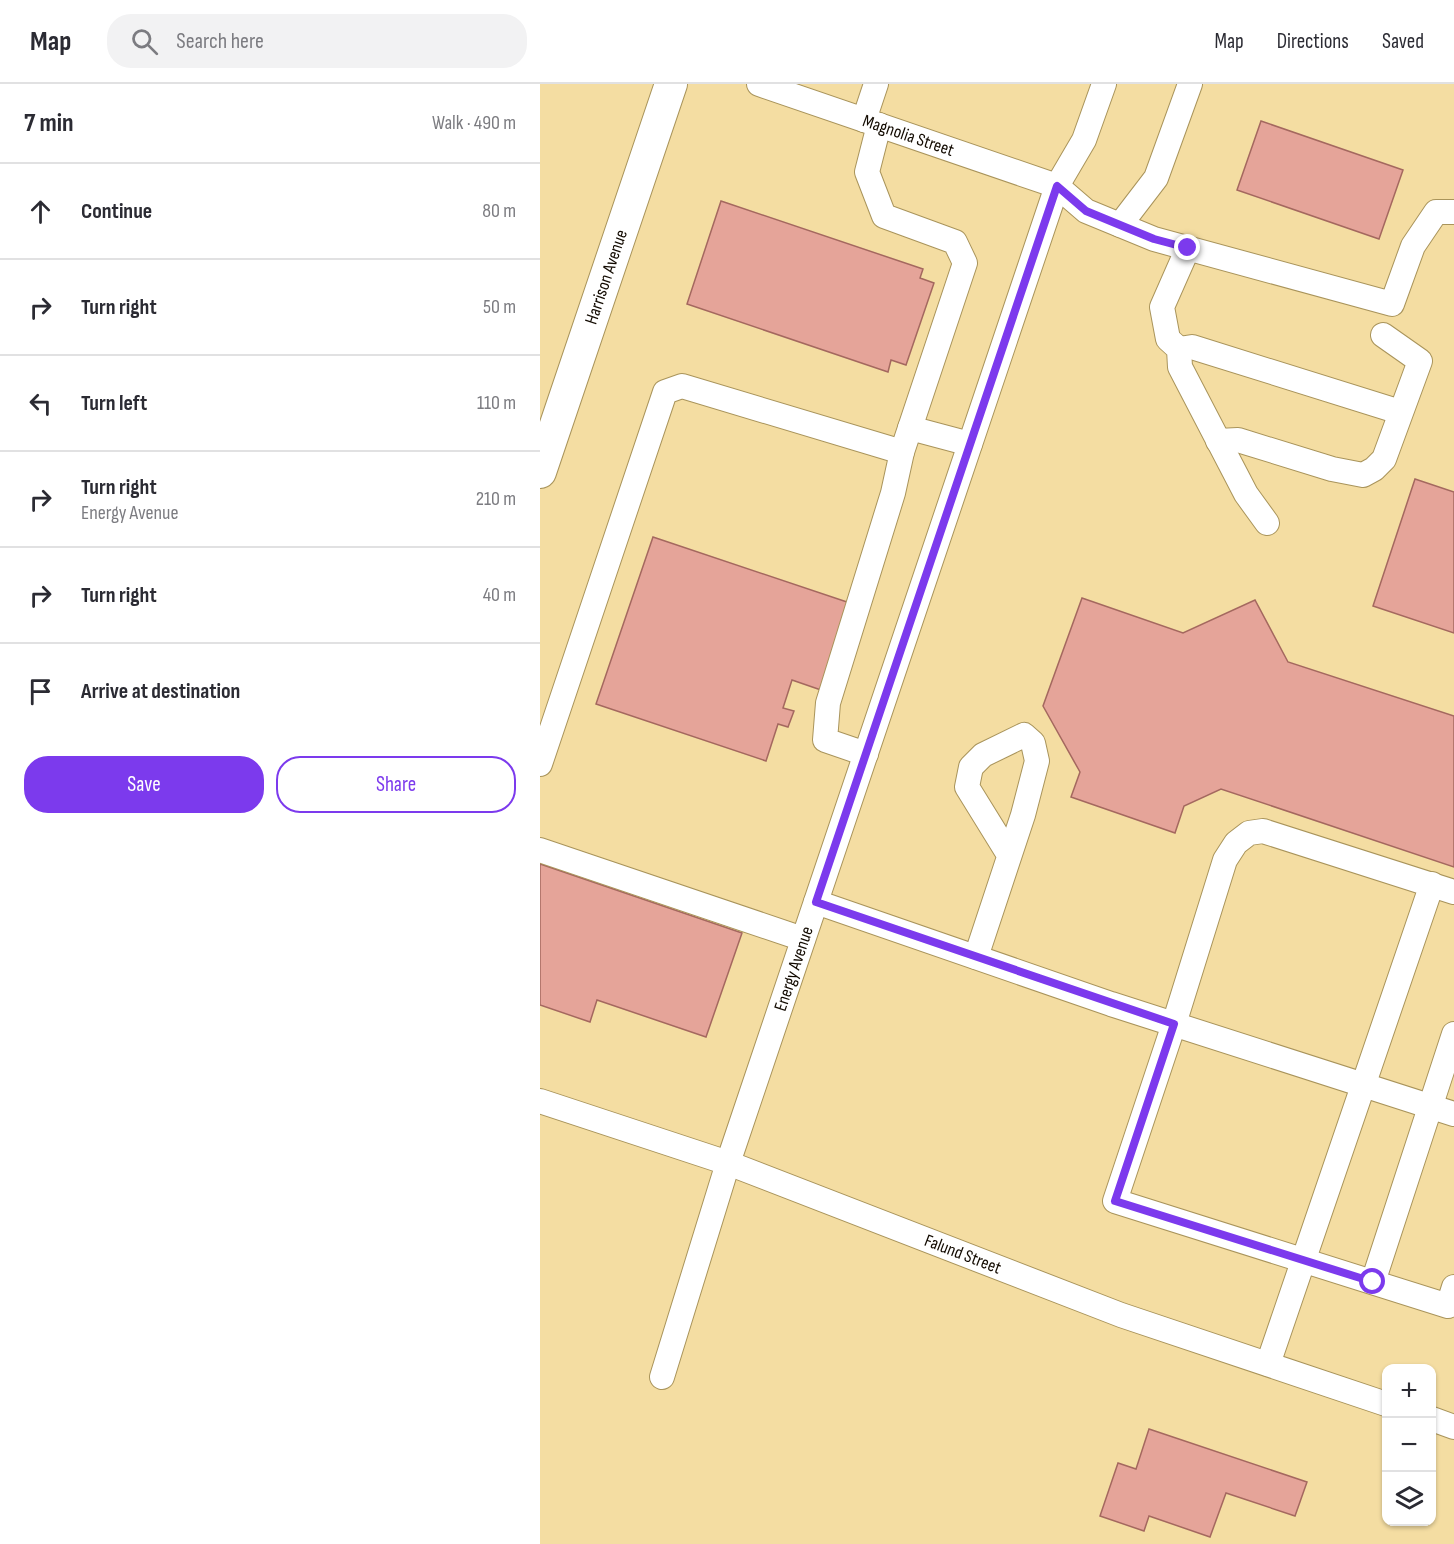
<!DOCTYPE html>
<meta charset="utf-8">
<style>
body{margin:0;font-family:"Sofia Sans Condensed",sans-serif;background:#f2f2f3;color:#2b2b33}
.controls{position:absolute;right:18px;bottom:18px;display:grid;overflow:hidden;border-radius:12px;box-shadow:0 2px 4px #0004}
.controls button{width:54px;height:54px;display:grid;place-items:center;padding:0;border:0;border-bottom:2px solid #e1e1e2;background:#fff;color:#2b2b33;font:30px sans-serif}
.stop{position:absolute;width:18px;height:18px;margin:-14px;border:4px solid #7c3aed;border-radius:50%;background:#fff}
.stop.end{background:#7c3aed;border-color:#fff;box-shadow:0 2px 6px #0008}
.list{margin:0;padding:0;list-style:none}
h2{display:flex;justify-content:space-between;align-items:center;height:78px;margin:0;padding:0 24px;font-size:26px}
h2 small{font-size:20px;font-weight:400;color:#7c7c81}
.list li{display:grid;grid-template-columns:39px 1fr auto;gap:18px;align-items:center;box-sizing:border-box;height:96px;padding:0 24px;border-top:2px solid #e1e1e2}
.list b{display:block;font-size:22px;white-space:nowrap}
.list p{margin:0;font-size:20px;white-space:nowrap;color:#7c7c81}
.list em{font-size:20px;font-style:normal;color:#7c7c81}
.actions{display:flex;gap:12px;padding:18px 24px}
.actions a{flex:1;padding:14px 0;border:2px solid #7c3aed;border-radius:24px;text-align:center;font-size:21px;color:#7c3aed}
.actions .main{background:#7c3aed;color:#fff}
.icon{flex:none;width:33px;height:33px;fill:none;stroke:currentColor;stroke-width:2;stroke-linecap:round;stroke-linejoin:round}
.map{position:relative;flex:none;width:914px;height:1460px;overflow:hidden}
header{display:flex;align-items:center;gap:36px;box-sizing:border-box;height:84px;padding:0 30px;background:#fff;border-bottom:2px solid #e1e1e2}
header strong{font-size:28px}
nav{display:flex;gap:33px;margin-inline-start:auto;font-size:21px}
.search{width:420px;height:54px;background:#f2f2f3;display:flex;align-items:center;gap:15px;box-sizing:border-box;padding:0 21px;border-radius:24px;color:#7c7c81;font-size:22px}
main{display:flex}
aside{flex:1;background:#fff}
.map>svg:first-child{display:block}
.building{fill:#e5a499;stroke:#a4685f;stroke-width:1.5}
.lines{fill:none;stroke-linecap:round;stroke-linejoin:round}
.minor-casing{stroke:#a9945b;stroke-width:26}
.major-casing{stroke:#a9945b;stroke-width:34}
.minor{stroke:#fff;stroke-width:24}
.major{stroke:#fff;stroke-width:32}
.route{stroke:#7c3aed;stroke-width:8}
.labels{text-anchor:middle;stroke-width:4.5;stroke-linejoin:round;paint-order:stroke}
.street-label{font-size:18px;fill:#120a00;stroke:#fff}
</style>
<header>
<strong>Map</strong>
<div class="search"><svg class="icon" aria-label="search" viewBox="0 0 24 24"><circle cx="10" cy="10" r="6"/><path d="M15 15l6 6"/></svg>Search here</div>
<nav><a>Map</a><a>Directions</a><a>Saved</a></nav>
</header>
<main>
<aside>
<h2>7 min<small>Walk · 490 m</small></h2>
<ul class="list">
<li><svg class="icon" aria-label="ahead" viewBox="0 0 24 24"><path d="M12 20V5M6 11l6-6 6 6"/></svg><div><b>Continue</b></div><em>80 m</em></li>
<li><svg class="icon" aria-label="right" viewBox="0 0 24 24"><path d="M7 20v-9h11M14 6l5 5-5 5"/></svg><div><b>Turn right</b></div><em>50 m</em></li>
<li><svg class="icon" aria-label="left" viewBox="0 0 24 24"><path d="M17 20v-9H6M10 6l-5 5 5 5"/></svg><div><b>Turn left</b></div><em>110 m</em></li>
<li><svg class="icon" aria-label="right" viewBox="0 0 24 24"><path d="M7 20v-9h11M14 6l5 5-5 5"/></svg><div><b>Turn right</b><p>Energy Avenue</p></div><em>210 m</em></li>
<li><svg class="icon" aria-label="right" viewBox="0 0 24 24"><path d="M7 20v-9h11M14 6l5 5-5 5"/></svg><div><b>Turn right</b></div><em>40 m</em></li>
<li><svg class="icon" aria-label="arrive" viewBox="0 0 24 24"><path d="M6 21V4h12l-3 4 3 4H6"/></svg><div><b>Arrive at destination</b></div></li>
</ul>
<div class="actions"><a class="main">Save</a><a>Share</a></div>
</aside>
<div class="map">
<svg width="914" height="1460" viewBox="0 0 914 1460">
<rect width="100%" height="100%" fill="#f4dda2"/>
<g class="building">
<path d="M721,37L863,86L839,155L697,106Z"/>
<path d="M181,117L383,185L380,194L394,199L366,281L351,276L348,288L147,220Z"/>
<path d="M875,395L914,408V549L833,522Z"/>
<path d="M113,453L310,519L281,606L252,596L243,624L254,627L248,643L238,640L226,677L56,620Z"/>
<path d="M542,514L643,549L715,516L748,578L914,632V783L681,705L644,722L635,749L531,713L540,688L503,622Z"/>
<path d="M0,780L202,849L166,953L57,916L50,938L0,921Z"/>
<path d="M609,1345L767,1398L755,1432L686,1409L670,1453L609,1432L604,1447L560,1432L578,1379L596,1385Z"/>
</g>
<g class="lines">
<defs>
<g id="minor">
<path id="s1" d="M219,0L517,102L546,127L614,155L852,220L873,162L896,128H914"/>
<path d="M324,36L336,0"/>
<path d="M580,141L616,94L650,0"/>
<path d="M648,164L622,223L628,255L639,265L640,283L706,410L727,439"/>
<path d="M639,265L652,263L860,328"/>
<path d="M370,344L430,360"/>
<path d="M678,357L698,356L792,385L823,391L834,385L844,375L880,277L843,251"/>
<path d="M326,670L285,656L288,619L353,409L362,368L425,179L415,158L344,132L327,88L339,41"/>
<path d="M0,680L125,308L142,302L362,368"/>
<path d="M0,766L263,855"/>
<path d="M914,808L723,747L709,749L696,759L685,776L634,940L575,1117L908,1222L914,1203"/>
<path d="M276,818L571,920L914,1030"/>
<path d="M436,873L483,731L497,677L493,659L484,651L443,671L431,683L427,703L469,771"/>
<path id="s2" d="M0,1017L188,1079L581,1231L846,1320"/>
<path d="M833,1198L914,950"/>
<path d="M728,1280L892,800"/>
<path id="s3" d="M122,1293L188,1079L517,102L544,56L564,0"/>
<path d="M892,1335L914,1343"/>
</g>
<g id="major">
<path id="s4" d="M0,388L131,0"/>
</g>
</defs>
<use href="#minor" class="minor-casing"/>
<use href="#major" class="major-casing"/>
<use href="#minor" class="minor"/>
<use href="#major" class="major"/>
</g>
<g class="lines">
<path class="route" d="M648,164L614,155L546,127L517,102L276,818L634,940L575,1117L833,1198"/>
</g>
<g class="labels">
<g class="street-label">
<text dy="6" stroke="none"><textPath href="#s1" startOffset="158">Magnolia Street</textPath></text>
<text dy="6" stroke="none"><textPath href="#s4" startOffset="206">Harrison Avenue</textPath></text>
<text dy="6" stroke="none"><textPath href="#s3" startOffset="429">Energy Avenue</textPath></text>
<text dy="6" stroke="none"><textPath href="#s2" startOffset="450">Falund Street</textPath></text>
</g>
</g>
</svg>
<div class="controls">
<button>+</button>
<button>−</button>
<button><svg class="icon" aria-label="layers" viewBox="0 0 24 24"><path d="M12 4l9 5-9 5-9-5zM3 14l9 5 9-5"/></svg></button>
</div>
<div class="stop" style="left:833px;top:1198px"></div>
<div class="stop end" style="left:648px;top:164px"></div>
</div>
</main>
